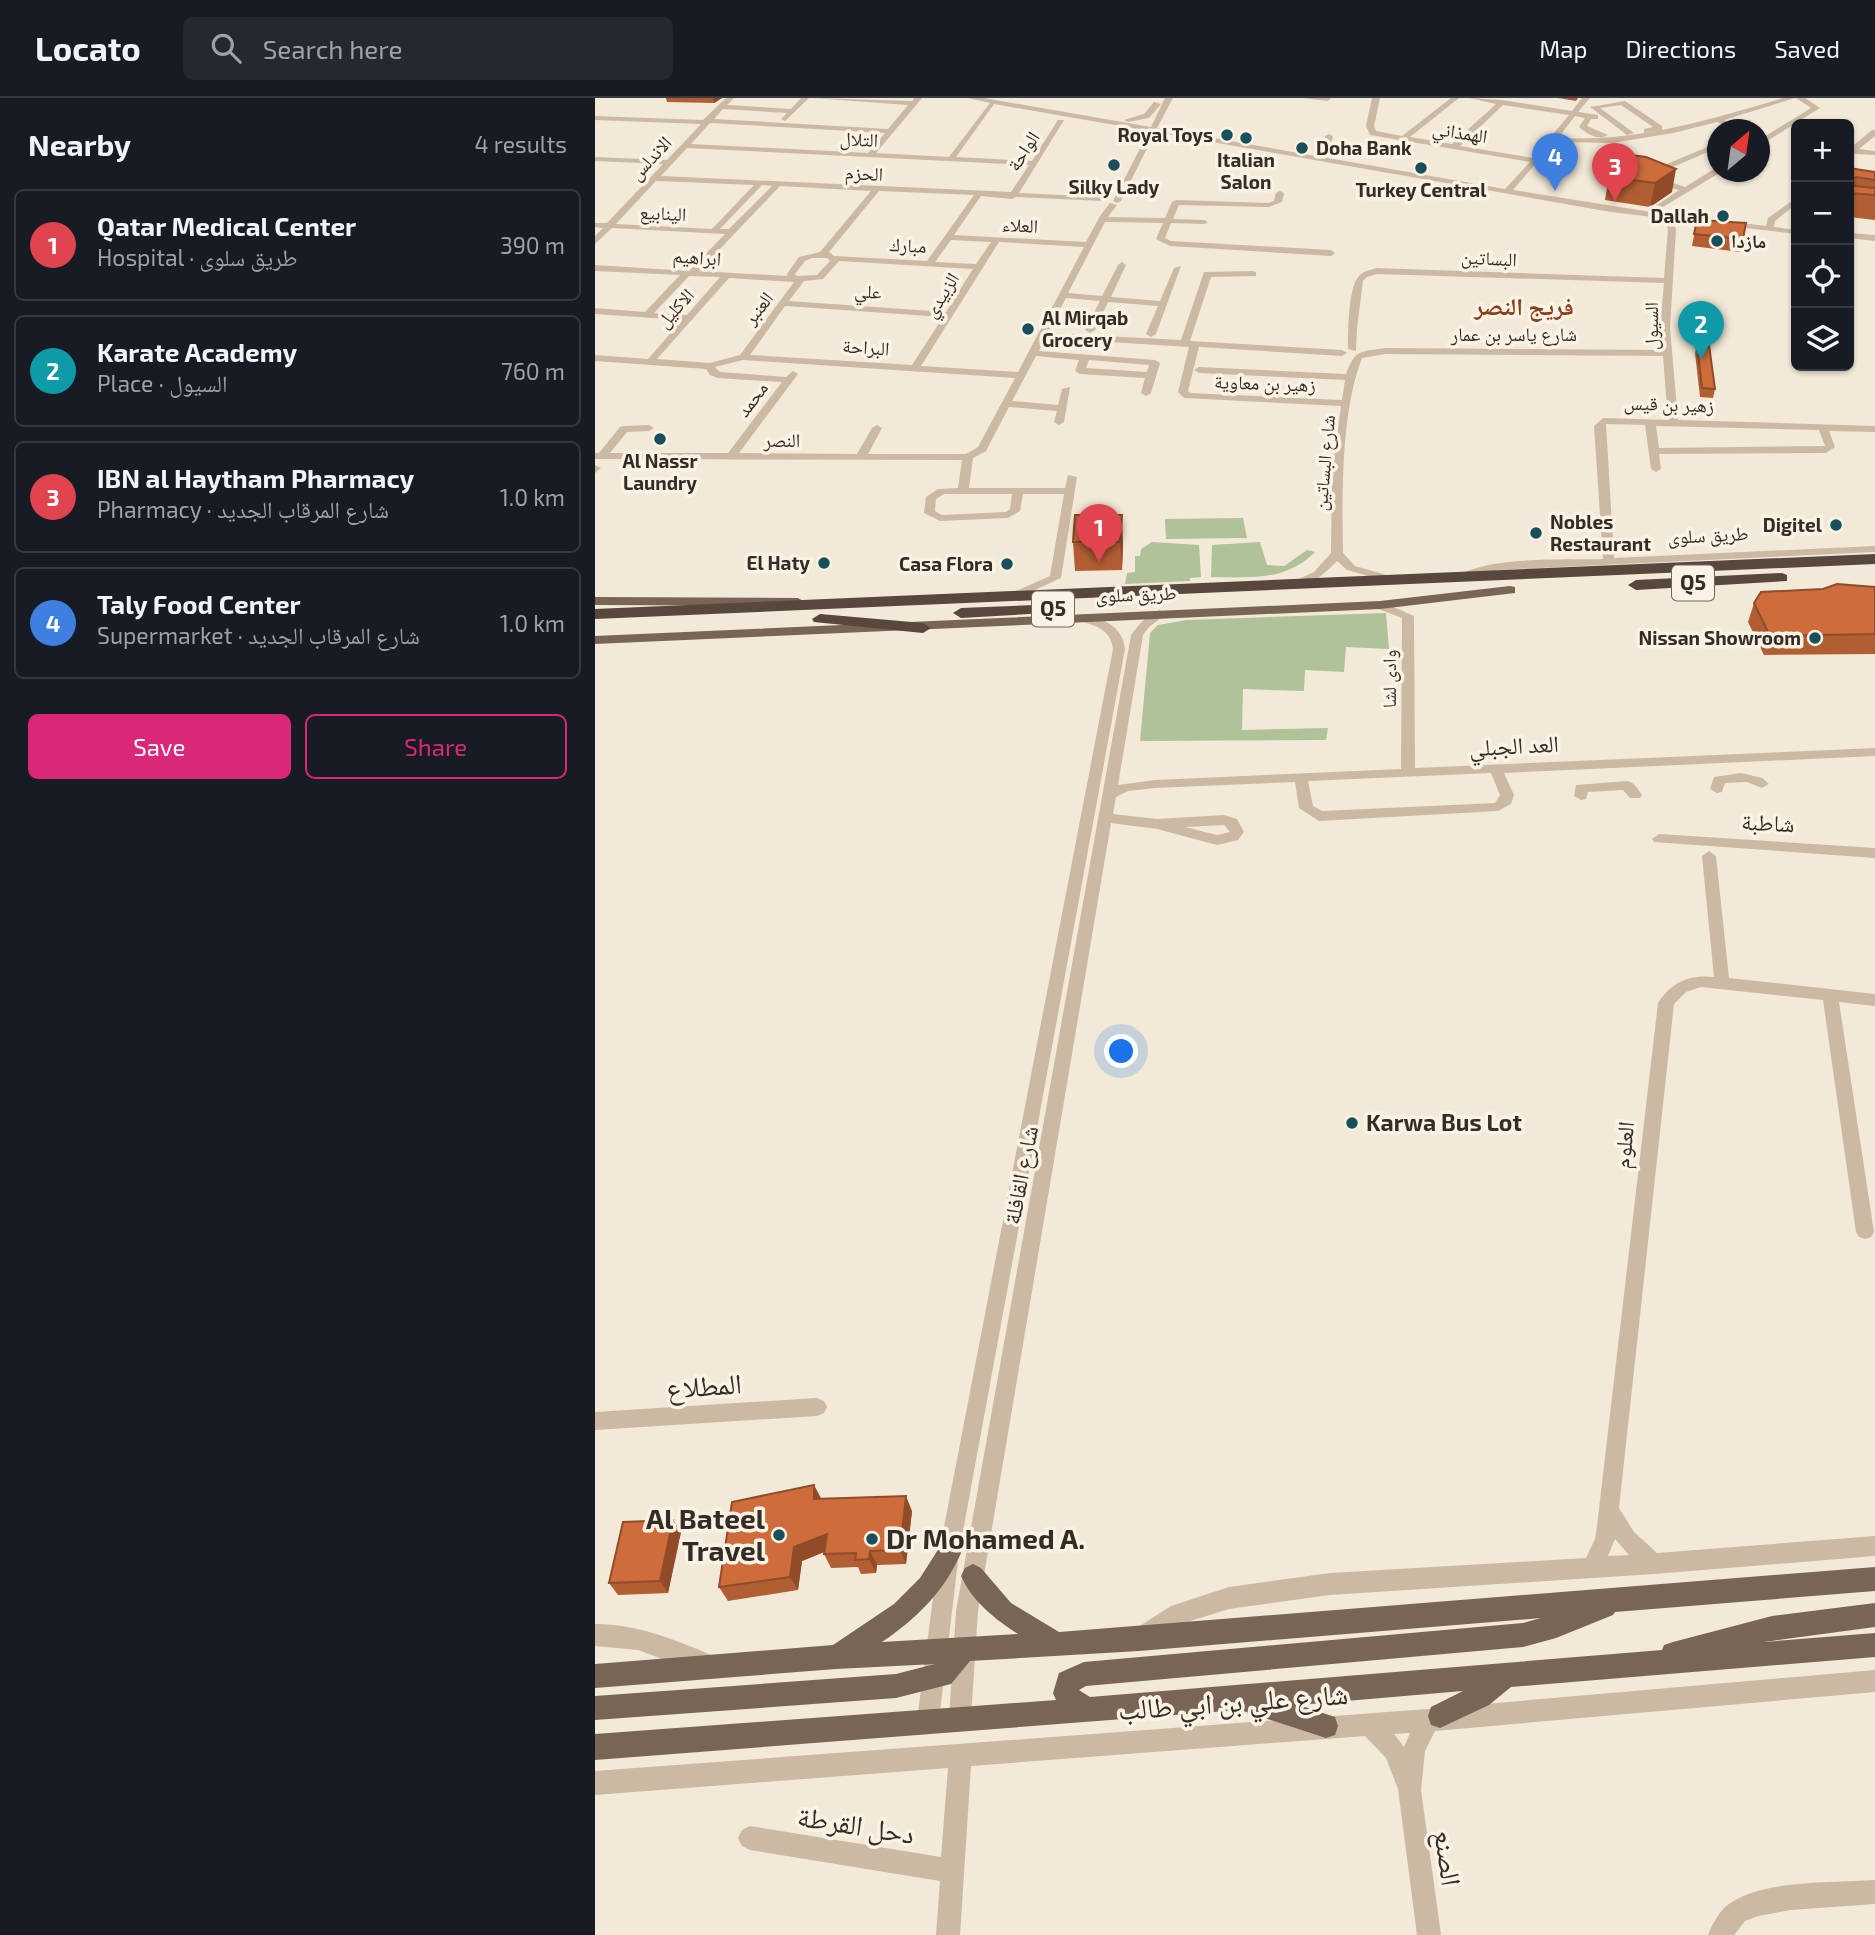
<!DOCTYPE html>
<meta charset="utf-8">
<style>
body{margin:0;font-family:"Exo 2","Noto Naskh Arabic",sans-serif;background:#242831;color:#f1f3f6}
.controls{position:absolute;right:21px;top:21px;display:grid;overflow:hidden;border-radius:10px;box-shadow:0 2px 5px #0004}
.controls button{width:63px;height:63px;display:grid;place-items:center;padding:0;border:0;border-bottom:2px solid #363941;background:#171b24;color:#f1f3f6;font:35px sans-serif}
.compass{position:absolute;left:1112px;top:21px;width:63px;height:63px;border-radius:50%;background:#171b24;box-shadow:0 2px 5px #0004;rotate:29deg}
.you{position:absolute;left:527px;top:954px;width:24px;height:24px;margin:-18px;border:5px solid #fff;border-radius:50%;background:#1a73e8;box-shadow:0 0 0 10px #1a73e833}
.badge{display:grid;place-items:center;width:46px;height:46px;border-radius:50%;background:#db2777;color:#fff;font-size:23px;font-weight:700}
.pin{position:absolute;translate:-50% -58px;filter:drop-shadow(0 2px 4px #0008)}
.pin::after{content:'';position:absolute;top:37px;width:24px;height:21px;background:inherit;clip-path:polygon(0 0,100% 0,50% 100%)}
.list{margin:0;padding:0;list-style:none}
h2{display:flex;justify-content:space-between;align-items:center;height:91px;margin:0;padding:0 28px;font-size:30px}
h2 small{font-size:23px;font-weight:400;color:#9ea1a6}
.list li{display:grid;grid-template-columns:46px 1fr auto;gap:21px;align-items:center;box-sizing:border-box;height:112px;margin:0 14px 14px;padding:0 14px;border:2px solid #363941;border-radius:10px}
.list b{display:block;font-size:26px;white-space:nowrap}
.list p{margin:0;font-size:23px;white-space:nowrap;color:#9ea1a6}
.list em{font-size:23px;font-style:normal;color:#9ea1a6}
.actions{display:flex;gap:14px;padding:21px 28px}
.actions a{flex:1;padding:16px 0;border:2px solid #db2777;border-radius:10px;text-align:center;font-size:24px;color:#db2777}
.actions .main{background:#db2777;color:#fff}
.icon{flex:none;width:38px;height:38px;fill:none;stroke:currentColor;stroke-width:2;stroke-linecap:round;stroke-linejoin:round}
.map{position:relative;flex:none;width:1280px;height:1837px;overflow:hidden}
header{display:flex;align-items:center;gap:42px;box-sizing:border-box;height:98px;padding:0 35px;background:#171b24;border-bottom:2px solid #363941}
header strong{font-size:33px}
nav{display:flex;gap:38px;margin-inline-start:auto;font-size:24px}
.search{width:490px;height:63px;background:#242831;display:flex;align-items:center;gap:18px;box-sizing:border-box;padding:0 24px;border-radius:10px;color:#9ea1a6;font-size:26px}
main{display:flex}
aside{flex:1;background:#171b24}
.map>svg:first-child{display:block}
.green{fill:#b0c297}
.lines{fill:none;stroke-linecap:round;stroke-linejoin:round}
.minor{fill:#cbb9a3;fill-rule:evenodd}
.major{fill:#796556;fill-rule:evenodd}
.highway{fill:#57473c;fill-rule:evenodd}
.wall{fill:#b15e33}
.shaded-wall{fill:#904c29}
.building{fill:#ce6d3b;stroke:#904c29;stroke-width:2}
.poi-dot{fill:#194f5a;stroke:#faf2e4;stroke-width:2.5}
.labels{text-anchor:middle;stroke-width:7;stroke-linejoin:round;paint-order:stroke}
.far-street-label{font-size:19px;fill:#362c26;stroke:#faf2e4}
.far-poi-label{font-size:19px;font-weight:bold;fill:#362c26;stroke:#faf2e4;text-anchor:end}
.shield{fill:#faf2e4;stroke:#71675f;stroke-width:2}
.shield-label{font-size:21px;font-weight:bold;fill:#362c26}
.street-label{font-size:23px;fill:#362c26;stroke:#faf2e4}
.poi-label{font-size:23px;font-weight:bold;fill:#362c26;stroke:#faf2e4;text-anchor:start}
.far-district-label{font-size:24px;font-weight:bold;fill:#8a3f1a;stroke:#faf2e4}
.near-street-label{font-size:28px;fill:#362c26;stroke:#faf2e4}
.near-poi-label{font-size:28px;font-weight:bold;fill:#362c26;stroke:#faf2e4;text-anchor:end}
</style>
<header>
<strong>Locato</strong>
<div class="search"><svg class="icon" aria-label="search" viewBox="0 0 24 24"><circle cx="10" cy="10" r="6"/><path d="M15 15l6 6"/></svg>Search here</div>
<nav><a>Map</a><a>Directions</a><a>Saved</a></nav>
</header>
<main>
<aside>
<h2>Nearby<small>4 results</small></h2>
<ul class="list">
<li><span class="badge" style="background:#e0444e">1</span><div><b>Qatar Medical Center</b><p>Hospital · طريق سلوى</p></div><em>390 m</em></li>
<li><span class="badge" style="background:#0f9aa8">2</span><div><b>Karate Academy</b><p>Place · السيول</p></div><em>760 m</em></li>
<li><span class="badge" style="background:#e0444e">3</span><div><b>IBN al Haytham Pharmacy</b><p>Pharmacy · شارع المرقاب الجديد</p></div><em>1.0 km</em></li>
<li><span class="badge" style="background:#3f7fe0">4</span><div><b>Taly Food Center</b><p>Supermarket · شارع المرقاب الجديد</p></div><em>1.0 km</em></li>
</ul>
<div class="actions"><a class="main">Save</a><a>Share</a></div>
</aside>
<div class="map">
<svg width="1280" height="1837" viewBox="0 0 1280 1837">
<rect width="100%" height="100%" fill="#f3e9d8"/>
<g class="green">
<path d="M648,420L652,440L571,441L570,421Z"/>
<path d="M557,444L604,447L606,479L595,480V483L530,486L532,475L540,474V458H545L546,451Z"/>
<path d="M665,444L672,467L689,468L712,452L720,454C690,484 656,479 616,479L617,447Z"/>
<path d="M791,515L794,551L751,549L749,574L710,572L709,593L648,591L647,632L733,630L731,642L545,643L555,535L563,527L592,522Z"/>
</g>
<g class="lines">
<g class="minor">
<path d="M131,0H139L132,7L196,11L206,0H214L190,23L186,21L192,15L128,11L119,21L293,31L313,7L218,0L317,3L319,0H327L281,55L354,59L395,5L373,0H389L556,29L570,0H578L562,30L726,59L730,38L734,36L738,38L733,60L910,91L935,64L775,37L771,28L777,0H785L779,28L781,33L807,38L856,0H864L815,39L857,46L901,6L874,0L907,2L977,13L987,0H995L983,14L1003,17V21H996L992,28L1013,37C1003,43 992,36 984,29L990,20L980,18L963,40C1041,44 1114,22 1188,0H1200L1129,22L1154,32H1143L1122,24L1078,35L1017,45L959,44L918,92L1056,114L1055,112L1084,92L1055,85L1048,80V76L1122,45V50L1057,78L1090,89L1119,71L1126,74L1068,109L1063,113L1065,115L1171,128L1173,120L1201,100V106L1180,123L1179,129L1201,132V136L1075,121L1081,131L1075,230L1083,322L1280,328V334L1234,333L1240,349L1231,355L1064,356L1066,371L1061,374L1056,371L1050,327L1011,326L1019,460L1280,448V454L902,472C892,475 871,483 863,482V478C894,458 970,462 1008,461L999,328L1008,320L1073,322L1068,258L790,256L767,260C746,314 747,396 748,455L760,468L802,480V484L798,485L752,472L742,463C730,475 712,493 693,490V486L719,474L736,455L737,376L746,308L589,300L583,294L594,249L450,240L444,253L560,262L565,265L556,295L551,298L546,295L550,280L485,276L480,273L484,262L441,258L417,303L463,307L467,291L475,289L469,324L464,327L459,324L462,313L414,309L391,353L378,360L374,390H470L473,377L482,379L466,480L418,502L414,500V496L455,478L469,396H428L425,413L413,420L345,423L329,415L331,399L343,391L363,390L367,362L0,361V355H4L25,329L29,328L54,327L59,330L54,333L32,334L15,355H133L187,284L123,280L115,277L111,271L0,263V257L53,261L87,222L0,216V210L50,214L85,177L0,173V167L94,173L130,136L17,130L0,146V138L8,130L0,129V125H12L68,66L0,63V59L72,62L106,26L0,22V18L108,22ZM399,6L554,33L518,103L522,105L526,103L560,34L1016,114L1066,120L1073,131L1069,180L781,170C776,172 769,173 765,177C753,186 753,236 753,251L761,253L762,230L768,183L772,179L782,176L1069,185L1065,230L1067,252L790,250C765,254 760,251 751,276L604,269L599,272L604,275L750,282L747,302L595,295L593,293L604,249L747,258L752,255L747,252L595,243L616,179L661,178V174L658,173L609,174L586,242L453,235L471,200L505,203L490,232L495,235L500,232L513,204L563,208L551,236L556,239L561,236L586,168L579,170L565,203L516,199L531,167L527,164L523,167L507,198L473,195L510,124L568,125L561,141L575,148L736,158L740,155L736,152L576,143L570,140L576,125L609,126L613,124L609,122L578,121L584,107L674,109L687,104L689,95L685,93L681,95L679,103L673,105L581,102L577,104L570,120L513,119L522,107L515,105L505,118L491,144L359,137L386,98L417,101L421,99L508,103L512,101L508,99L424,95L469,22H463L437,63L361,59ZM908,7L974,17L938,60L865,48ZM115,25L290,35L273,55L96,46ZM92,50L434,67L416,94L66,78ZM61,83L159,87L117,131L21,126ZM167,87L177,88L134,131H125ZM185,88L276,93L225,154L204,159L192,176L193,178L104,173ZM284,93L379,97L332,163L239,158L234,154ZM356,142L396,144L381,166L340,164ZM404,144L489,149L423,274L326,268ZM217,160H232L235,163L222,177L202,178L200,176L210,163ZM244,163L378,171L351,214L194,203L209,183L228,181ZM94,178L125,179L92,217L59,215ZM134,180L199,184L145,257L115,265L62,261ZM190,208L348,219L317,267L155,257ZM148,262L420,280L383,349L371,356H273L287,330L282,327L277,330L262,356L144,355L203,276L198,273L191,279L125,274L120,269ZM494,262L554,267L552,274L491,270ZM1061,328L1224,332L1230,348L1064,350ZM349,396H417L415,411L411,414L347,417L340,413L341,401Z"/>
<path d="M708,0H735L736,1L732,3Z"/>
<path d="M1201,0H1210L1225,10L1164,48V42L1216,10Z"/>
<path d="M1030,3L1067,28V32L1049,35V31L1058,29L1026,7L1005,10L1039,35L1032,37L995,9Z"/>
<path d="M559,4L566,6L554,20L533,24L529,22L549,16Z"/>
<path d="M1277,32H1280V38L1264,51L1280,53V57L1259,56L1254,58V51Z"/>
<path d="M1254,135L1280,137V143L1254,140Z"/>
<path d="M0,367L6,370L0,375Z"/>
<path d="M785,503L819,518L820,670L1280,650V658L909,675L919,697L916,706L903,713L724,723L704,710L700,684L560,690L533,693L521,699L518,716L562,721L629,717L642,721L649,734L643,742L622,747L562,731L516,725L383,1513L376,1620L373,1628L365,1631L357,1628L354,1620L361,1513L536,537C544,526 552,517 565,512L571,516L554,529L548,537L523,687L560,682L806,671L807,520L781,510L779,507ZM896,675L905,697L900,705L727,713L718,708L713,683ZM629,727L635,734L622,737L590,729Z"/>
<path d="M488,516C508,521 527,527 530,551L364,1455L344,1622L341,1630L333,1633L325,1630L322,1622L344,1455L518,551C516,532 501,527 484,523L482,520Z"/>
<path d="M1146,675L1167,680L1174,686L1167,690L1152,684L1130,685L1127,694L1122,695L1115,691L1119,679Z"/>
<path d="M1032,683C1039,684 1043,691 1047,697L1045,700H1035L1028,692L993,694L991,701L986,702L979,698L981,687Z"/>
<path d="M1064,736L1280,750V760L1059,744L1057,741Z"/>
<path d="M1114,753L1121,758L1134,880L1280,896V908L1244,904L1279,1134L1276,1139L1270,1141L1264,1139L1261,1134L1228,902L1106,889L1091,894L1079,906L1024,1410L1039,1434L1062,1455L1280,1438V1458L1059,1476L735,1497L634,1511L589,1525L551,1548L543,1545L540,1537L543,1529L576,1508L634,1489L735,1475L991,1460L1000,1441L1002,1428L1063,905C1076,884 1095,876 1119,879L1107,758ZM1020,1441L1034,1457L1013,1458Z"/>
<path d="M222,1300L229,1303L232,1309L229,1315L222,1318L0,1332V1314Z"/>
<path d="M0,1526C43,1526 80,1542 119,1558L122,1566L119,1574L111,1577L43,1552L0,1548Z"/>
<path d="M1280,1572V1594L840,1633L830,1653L826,1692L846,1837H822L803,1691L791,1660L770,1638L376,1668L365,1837H341L345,1783L155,1752L147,1748L143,1740L147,1732L155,1728L346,1759L353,1670L0,1697V1673L833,1611ZM815,1635L809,1649L799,1636Z"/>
<path d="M1280,1782V1806L1196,1812L1163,1818L1150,1823L1139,1837H1113C1118,1825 1124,1813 1134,1806C1169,1781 1239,1785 1280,1782Z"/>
</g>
<g class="major">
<path d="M915,488L920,489V495L785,511L0,546V538L785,503Z"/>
<path d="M0,499L203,500L210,504L203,508L0,507Z"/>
<path d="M354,1444L362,1447L366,1455C349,1494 321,1521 287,1544L423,1536C401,1522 377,1503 366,1478L370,1470L378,1466L386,1470L416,1505L464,1534L1280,1469V1493L1020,1514L1018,1517L961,1540L928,1549L491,1588L484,1592L495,1599L1067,1552L1069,1547L1078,1544L1177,1518L1280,1505V1529L1169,1544L1280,1535V1559L916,1589L894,1607L845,1630L836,1627L833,1618L836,1609L868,1593L704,1607L740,1619L743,1628L740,1637L731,1640L645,1612L0,1662V1636L461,1602L458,1595L464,1575L489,1564L928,1525L946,1520L544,1553L375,1563L356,1586L301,1600L0,1622V1598L301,1576L340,1566L241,1571L0,1590V1566L238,1547L299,1506L325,1480L346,1447Z"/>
</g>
<g class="highway">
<path d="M1280,456V466L0,521V511Z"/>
<path d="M1187,475L1192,477V483L1041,492L1033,487L1041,482Z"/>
<path d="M463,506L471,511L469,514L366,520L358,515L366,510Z"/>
<path d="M225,516L328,525L336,530L328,535L219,524L217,521Z"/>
</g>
</g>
<g class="wall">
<path d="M71,0H127L119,5L72,4Z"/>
<path d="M963,0H983L981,3Z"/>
<path d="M1022,55L1077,94L1055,109L1010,102L1014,79Z"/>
<path d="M1254,70L1280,74V122L1254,119Z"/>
<path d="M1102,122L1148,141L1145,154L1097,148Z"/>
<path d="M1102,246L1120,291L1118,300L1105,299L1100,255Z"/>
<path d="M480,417L528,445L527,472L480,473L478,444Z"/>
<path d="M1280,489V556L1169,557L1153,524L1159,505Z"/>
<path d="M226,1401L317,1413L311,1466L282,1467L281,1475L266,1476L263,1469L236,1470L229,1456V1454L207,1463L203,1492L133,1503L124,1489Z"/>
<path d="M78,1422L86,1434L73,1495L23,1497L14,1485Z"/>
</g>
<g class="shaded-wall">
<path d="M118,0H127L119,5Z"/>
<path d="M1081,71L1077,94L1055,109L1060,85Z"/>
<path d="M527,417L528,445L527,472L525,444Z"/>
<path d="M219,1387L227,1402L219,1401Z"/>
<path d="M311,1398L317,1413L311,1466L305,1452Z"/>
<path d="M78,1422L86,1434L73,1495L65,1483Z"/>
<path d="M232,1436L239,1450L207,1463L203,1492L195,1479L199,1449Z"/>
<path d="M275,1453L282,1467L281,1475L274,1461Z"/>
</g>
<g class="building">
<path d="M1022,55L1051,59L1081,71L1060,85L1014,79Z"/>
<path d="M1254,70L1280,74V82L1261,79L1258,81L1260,88L1280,90V97L1254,95Z"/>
<path d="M1102,122L1151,125L1148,141L1099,136Z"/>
<path d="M1102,246L1114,247L1120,291L1107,290Z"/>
<path d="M480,417H527L525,444H478Z"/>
<path d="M1242,486L1280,489V536L1175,538L1159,505L1166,494L1228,491Z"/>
<path d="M219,1387V1401L311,1398L305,1452L275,1453L274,1461L260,1462L261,1455L229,1456L232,1436L199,1449L195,1479L124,1489L137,1404Z"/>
<path d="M78,1422L65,1483L14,1485L28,1424Z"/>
</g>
<g class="poi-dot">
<circle cx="632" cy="37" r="7"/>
<circle cx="651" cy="40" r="7"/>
<circle cx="707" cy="50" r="7"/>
<circle cx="519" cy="67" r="7"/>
<circle cx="826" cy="70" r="7"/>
<circle cx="1128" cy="118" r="7"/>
<circle cx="1122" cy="143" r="7"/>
<circle cx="433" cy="231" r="7"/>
<circle cx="65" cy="341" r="7"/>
<circle cx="1241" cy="427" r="7"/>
<circle cx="941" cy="435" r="7"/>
<circle cx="229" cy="465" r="7"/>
<circle cx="412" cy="466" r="7"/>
<circle cx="1220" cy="540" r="7"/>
<circle cx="757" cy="1025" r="7"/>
<circle cx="184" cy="1437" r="7"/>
<circle cx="277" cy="1441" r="7"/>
</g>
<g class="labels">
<g class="far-street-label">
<text transform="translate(865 34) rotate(9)" y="7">الهمذاني</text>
<text transform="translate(264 41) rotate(3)" y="7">التلال</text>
<text transform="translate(428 53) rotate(-57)" y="7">الواحة</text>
<text transform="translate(55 60) rotate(-47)" y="7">الاندلس</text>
<text transform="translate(269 75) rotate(3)" y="7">الحزم</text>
<text transform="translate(68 115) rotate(3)" y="7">الينابيع</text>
<text transform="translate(425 127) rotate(3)" y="7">العلاء</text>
<text transform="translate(313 147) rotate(3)" y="7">مبارك</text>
<text transform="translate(102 159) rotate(4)" y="7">ابراهيم</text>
<text transform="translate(894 160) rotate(3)" y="7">البساتين</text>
<text transform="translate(273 193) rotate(4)" y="7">علي</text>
<text transform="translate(346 197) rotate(-58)" y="7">الزبيدي</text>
<text transform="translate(80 210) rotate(-48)" y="7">الاكليل</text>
<text transform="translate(163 210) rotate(-52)" y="7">العنبر</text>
<text transform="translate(1056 228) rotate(-90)" y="7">السيول</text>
<text x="919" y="243">شارع ياسر بن عمار</text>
<text transform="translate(271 249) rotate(4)" y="7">البراحة</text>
<text transform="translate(670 285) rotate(2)" y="7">زهير بن معاوية</text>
<text transform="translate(157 301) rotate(-53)" y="7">محمد</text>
<text transform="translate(1074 306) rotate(2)" y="7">زهير بن قيس</text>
<text x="187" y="349">النصر</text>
<text transform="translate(729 365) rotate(-85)" y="7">شارع البساتين</text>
<text transform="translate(1113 437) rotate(-3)" y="7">طريق سلوى</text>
<text transform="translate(541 496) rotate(-2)" y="7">طريق سلوى</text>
<text transform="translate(794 581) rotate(-90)" y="7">وادى لشا</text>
</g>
<g class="far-poi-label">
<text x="618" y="44">Royal Toys</text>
<text x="721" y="57" text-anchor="start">Doha Bank</text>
<text x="651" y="69" text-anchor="middle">Italian<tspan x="651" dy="22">Salon</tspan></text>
<text x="519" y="96" text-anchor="middle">Silky Lady</text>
<text x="826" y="99" text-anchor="middle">Turkey Central</text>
<text x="1114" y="125">Dallah</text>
<text x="1136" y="150" text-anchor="start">مازدا</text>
<text x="447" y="227" text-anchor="start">Al Mirqab<tspan x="447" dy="22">Grocery</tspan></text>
<text x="65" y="370" text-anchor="middle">Al Nassr<tspan x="65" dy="22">Laundry</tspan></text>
<text x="955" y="431" text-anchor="start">Nobles<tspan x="955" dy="22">Restaurant</tspan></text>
<text x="1227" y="434">Digitel</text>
<text x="215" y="472">El Haty</text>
<text x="398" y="473">Casa Flora</text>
<text x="1206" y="547">Nissan Showroom</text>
</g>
<g class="shield">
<rect x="1077" y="467.5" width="42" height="35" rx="5"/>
<rect x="437" y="493.5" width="42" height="35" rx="5"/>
</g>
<g class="shield-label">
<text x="1098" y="492">Q5</text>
<text x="458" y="518">Q5</text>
</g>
<g class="street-label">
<text transform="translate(919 648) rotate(-3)" y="8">العد الجبلي</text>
<text transform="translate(1173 725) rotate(3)" y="8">شاطبة</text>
<text transform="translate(1029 1047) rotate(-84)" y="8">العلوم</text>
<text transform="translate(426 1077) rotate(-79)" y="8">شارع القافلة</text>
</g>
<g class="poi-label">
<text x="771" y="1033">Karwa Bus Lot</text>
</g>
<g class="far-district-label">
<text x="929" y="217">فريج النصر</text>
</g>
<g class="near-street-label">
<text transform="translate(109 1288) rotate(-4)" y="10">المطلاع</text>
<text transform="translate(638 1604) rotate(-4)" y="10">شارع علي بن ابي طالب</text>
<text transform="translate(261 1727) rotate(9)" y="10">دحل القرطة</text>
<text transform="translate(853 1760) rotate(82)" y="10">الصنع</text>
</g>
<g class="near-poi-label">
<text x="170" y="1431">Al Bateel<tspan x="170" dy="32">Travel</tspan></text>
<text x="291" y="1451" text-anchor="start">Dr Mohamed A.</text>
</g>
</g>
</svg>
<div class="controls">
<button>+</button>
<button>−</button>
<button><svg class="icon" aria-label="locate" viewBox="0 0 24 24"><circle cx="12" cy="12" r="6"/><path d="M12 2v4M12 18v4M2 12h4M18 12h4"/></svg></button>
<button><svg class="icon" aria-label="layers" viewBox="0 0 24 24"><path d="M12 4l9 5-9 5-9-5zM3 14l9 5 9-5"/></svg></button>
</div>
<svg class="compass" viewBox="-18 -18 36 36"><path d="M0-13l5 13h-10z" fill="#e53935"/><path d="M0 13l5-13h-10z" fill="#9ea1a6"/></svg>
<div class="you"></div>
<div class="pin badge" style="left:504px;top:464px;background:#e0444e">1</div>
<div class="pin badge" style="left:1106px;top:261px;background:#0f9aa8">2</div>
<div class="pin badge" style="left:1020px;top:103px;background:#e0444e">3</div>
<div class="pin badge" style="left:960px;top:93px;background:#3f7fe0">4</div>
</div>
</main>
